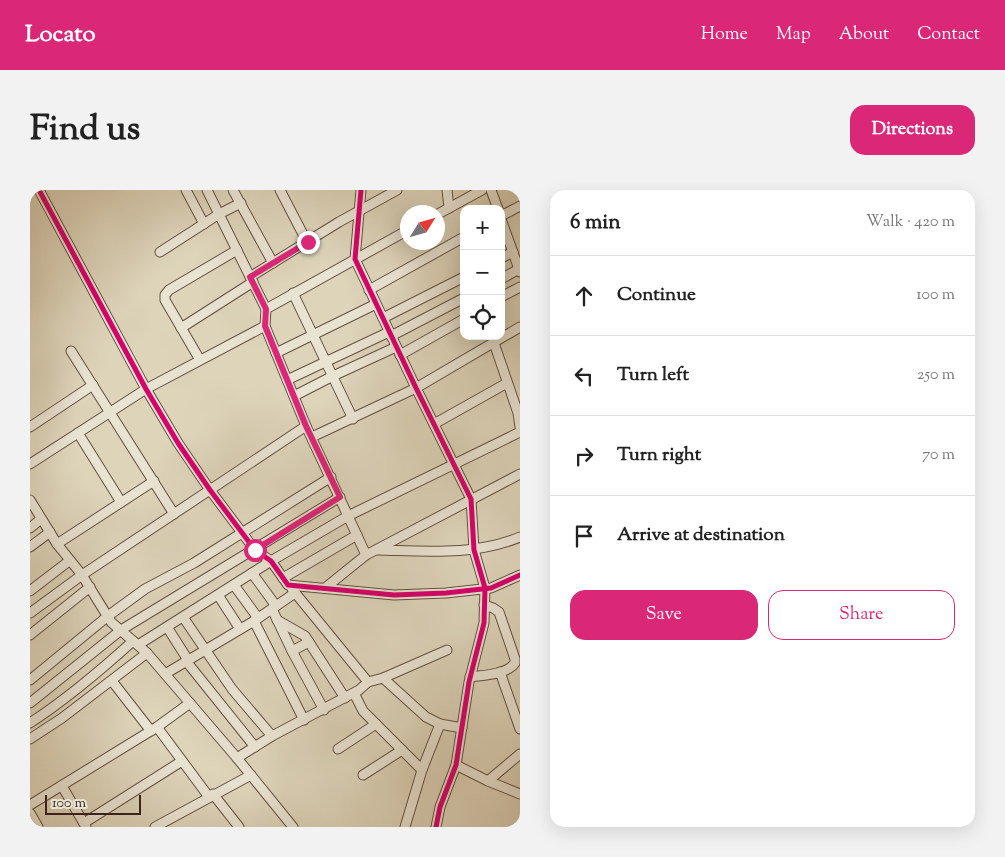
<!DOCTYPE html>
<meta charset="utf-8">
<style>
body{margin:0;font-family:"Sorts Mill Goudy",serif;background:#f2f2f2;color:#222}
.controls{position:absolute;right:15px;top:15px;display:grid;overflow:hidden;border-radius:10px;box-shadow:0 5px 20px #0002}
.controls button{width:45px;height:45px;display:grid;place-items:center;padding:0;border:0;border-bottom:1px solid #e0e0e0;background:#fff;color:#222;font:25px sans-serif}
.compass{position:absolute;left:370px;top:15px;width:45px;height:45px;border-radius:50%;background:#fff;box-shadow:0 5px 20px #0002;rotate:53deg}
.scale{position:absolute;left:15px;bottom:12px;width:96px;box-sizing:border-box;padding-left:5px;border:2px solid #3a241b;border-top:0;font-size:14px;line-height:18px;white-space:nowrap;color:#3a241b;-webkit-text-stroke:4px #e9e3d2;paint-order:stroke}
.stop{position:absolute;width:15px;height:15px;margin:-11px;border:4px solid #db2777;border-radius:50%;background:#fff}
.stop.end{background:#db2777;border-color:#fff;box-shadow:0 1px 5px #0008}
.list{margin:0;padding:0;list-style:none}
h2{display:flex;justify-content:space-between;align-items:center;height:65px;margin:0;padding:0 20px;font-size:21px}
h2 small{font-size:16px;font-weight:400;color:#767676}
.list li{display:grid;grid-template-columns:32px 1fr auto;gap:15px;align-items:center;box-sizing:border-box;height:80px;padding:0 20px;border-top:1px solid #e0e0e0}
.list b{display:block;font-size:19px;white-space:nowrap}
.list em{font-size:16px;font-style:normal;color:#767676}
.actions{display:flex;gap:10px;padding:15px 20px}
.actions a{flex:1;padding:11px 0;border:1px solid #db2777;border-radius:15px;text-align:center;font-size:18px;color:#db2777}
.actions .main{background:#db2777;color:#fff}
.icon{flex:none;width:28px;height:28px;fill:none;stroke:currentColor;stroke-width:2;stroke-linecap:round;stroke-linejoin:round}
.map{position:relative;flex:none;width:490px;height:637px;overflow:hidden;border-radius:15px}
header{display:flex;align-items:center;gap:30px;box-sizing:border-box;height:70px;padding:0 25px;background:#db2777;color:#fff}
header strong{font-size:24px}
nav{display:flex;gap:28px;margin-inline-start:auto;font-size:18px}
.intro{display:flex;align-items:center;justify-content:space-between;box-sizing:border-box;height:120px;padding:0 30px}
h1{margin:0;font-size:35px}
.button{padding:12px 22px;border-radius:15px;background:#db2777;color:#fff;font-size:18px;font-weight:700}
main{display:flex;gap:30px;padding:0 30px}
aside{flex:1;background:#fff;border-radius:15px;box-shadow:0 5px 20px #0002}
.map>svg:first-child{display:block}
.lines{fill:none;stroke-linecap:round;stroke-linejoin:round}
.minor-casing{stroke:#635043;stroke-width:11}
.minor{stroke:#e9e3d2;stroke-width:9}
.cycleway-casing{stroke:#e9e3d2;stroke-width:8}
.cycleway{stroke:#d6006c;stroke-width:5}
.route{stroke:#db2777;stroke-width:6}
</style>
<header>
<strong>Locato</strong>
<nav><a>Home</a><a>Map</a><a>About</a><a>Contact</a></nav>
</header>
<div class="intro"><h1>Find us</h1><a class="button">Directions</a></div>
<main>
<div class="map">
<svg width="490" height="637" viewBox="0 0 490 637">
<rect width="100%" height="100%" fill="#ddd4ba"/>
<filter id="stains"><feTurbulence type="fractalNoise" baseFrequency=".004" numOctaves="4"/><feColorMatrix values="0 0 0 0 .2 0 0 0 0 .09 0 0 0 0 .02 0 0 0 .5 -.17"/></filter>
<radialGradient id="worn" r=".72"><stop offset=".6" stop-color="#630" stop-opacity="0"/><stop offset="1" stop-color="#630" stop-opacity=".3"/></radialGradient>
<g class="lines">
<defs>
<g id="minor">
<path d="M9,0L116,199L148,253L180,300L225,360L241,371L258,395L364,405L416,403L461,398L490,385"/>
<path d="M156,0L174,34"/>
<path d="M177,0L236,119"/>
<path d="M203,0L243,73"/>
<path d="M250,0L277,52"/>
<path d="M331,0L325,69L386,198L441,309L444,360L455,398L454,433L439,492L426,575L410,617L406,637"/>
<path d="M417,0L419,18"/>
<path d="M461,0L468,19"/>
<path d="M408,24L452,0"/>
<path d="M471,26L490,16"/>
<path d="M471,29L490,82"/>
<path d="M378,40L236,119L235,136L276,236L318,326L490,242"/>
<path d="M130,62L189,24L211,13"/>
<path d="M471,68L483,62"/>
<path d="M220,87L309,32L367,0"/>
<path d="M471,89L489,79"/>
<path d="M339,100L434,47"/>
<path d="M263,103L323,229"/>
<path d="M471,107L490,97"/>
<path d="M353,128L434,87"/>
<path d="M151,138L223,92"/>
<path d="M361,146L434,108"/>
<path d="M464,153L488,223L490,237"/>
<path d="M41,161L144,324"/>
<path d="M246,163L346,114"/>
<path d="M370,165L434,129"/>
<path d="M170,170L135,110V105L139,100L207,60"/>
<path d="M257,190L359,142"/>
<path d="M264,206L303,186L366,157"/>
<path d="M404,234L477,193"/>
<path d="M0,237L63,195"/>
<path d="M48,243L91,312"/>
<path d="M282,247L386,198L490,137"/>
<path d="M0,274L116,199L235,136"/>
<path d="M0,310L27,354L52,385L81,432L117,463L207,568L242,546L329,500L338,492L353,488L396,527L410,534L432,538"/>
<path d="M0,338L11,329"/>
<path d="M27,354L124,291"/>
<path d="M0,357L20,342"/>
<path d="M347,360C395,361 444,366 490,347"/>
<path d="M222,383L246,416"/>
<path d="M253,388L327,345"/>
<path d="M204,395L228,428"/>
<path d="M295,398L336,365L490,284"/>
<path d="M262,399L338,492"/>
<path d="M0,401L39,371"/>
<path d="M188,405L210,439"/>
<path d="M242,419L262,461L294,520"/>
<path d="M0,423L52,385L276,236"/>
<path d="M153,427L202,499L242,546"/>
<path d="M247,430L275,446L315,508"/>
<path d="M224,431L274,530"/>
<path d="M137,437L158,470"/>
<path d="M0,445L60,397"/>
<path d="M108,455L241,371L318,326L336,365"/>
<path d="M262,461L279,452"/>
<path d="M156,471L225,557"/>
<path d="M470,482L490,539"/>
<path d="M135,484L224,431L265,403"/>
<path d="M440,487C454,485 476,485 485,473V469L469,422L463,418L454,415"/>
<path d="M353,488L417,460"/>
<path d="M0,490L78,426L115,399L164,373L301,287"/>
<path d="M82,491L121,541"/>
<path d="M324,503L333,521L392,580"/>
<path d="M0,513L91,440L310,307"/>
<path d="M0,533C37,509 71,480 103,451"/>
<path d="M127,537L179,607"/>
<path d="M0,549L32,528L117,463"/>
<path d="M308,559L346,534"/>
<path d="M207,568L263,637"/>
<path d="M426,575L458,591L490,604"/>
<path d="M333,585L372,560"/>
<path d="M458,591L490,564"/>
<path d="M32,596L56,637"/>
<path d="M183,604L209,637"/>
<path d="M0,615L127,537L160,513"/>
<path d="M0,623L8,637"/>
<path d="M54,633L152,571"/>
<path d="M125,637L221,585"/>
<path d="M375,637L392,580L410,534"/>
</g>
</defs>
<use href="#minor" class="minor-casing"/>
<use href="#minor" class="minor"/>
<defs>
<g id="cycleway">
<path d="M9,0L116,199L148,253L180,300L225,360L241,371L258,395L364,405L416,403L461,398L490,385"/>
<path d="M331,0L325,69L386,198L441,309L444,360L455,398L454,433L439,492L426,575L410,617L406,637"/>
</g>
</defs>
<use href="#cycleway" class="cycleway-casing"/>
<use href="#cycleway" class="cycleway"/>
</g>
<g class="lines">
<path class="route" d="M225,360L310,307L276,236L235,136L236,119L220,87L278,52"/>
</g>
<rect width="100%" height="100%" filter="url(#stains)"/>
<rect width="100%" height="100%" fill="url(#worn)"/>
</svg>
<div class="controls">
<button>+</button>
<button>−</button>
<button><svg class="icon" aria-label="locate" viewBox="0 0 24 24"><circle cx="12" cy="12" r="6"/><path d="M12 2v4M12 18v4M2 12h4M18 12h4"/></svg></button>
</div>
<svg class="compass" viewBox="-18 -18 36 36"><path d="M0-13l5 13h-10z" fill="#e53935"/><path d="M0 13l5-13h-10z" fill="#767676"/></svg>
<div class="scale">100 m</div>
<div class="stop" style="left:225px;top:360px"></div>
<div class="stop end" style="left:278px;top:52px"></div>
</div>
<aside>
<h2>6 min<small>Walk · 420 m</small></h2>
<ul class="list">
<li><svg class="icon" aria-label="ahead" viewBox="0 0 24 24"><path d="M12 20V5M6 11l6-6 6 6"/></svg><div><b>Continue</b></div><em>100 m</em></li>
<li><svg class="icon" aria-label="left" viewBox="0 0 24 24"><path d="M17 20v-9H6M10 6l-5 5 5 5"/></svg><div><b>Turn left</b></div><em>250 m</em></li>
<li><svg class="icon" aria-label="right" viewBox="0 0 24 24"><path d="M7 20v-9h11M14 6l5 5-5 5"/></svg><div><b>Turn right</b></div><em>70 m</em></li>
<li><svg class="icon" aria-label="arrive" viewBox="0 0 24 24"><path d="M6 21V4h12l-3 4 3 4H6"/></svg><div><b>Arrive at destination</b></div></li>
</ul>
<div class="actions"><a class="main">Save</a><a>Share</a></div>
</aside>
</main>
